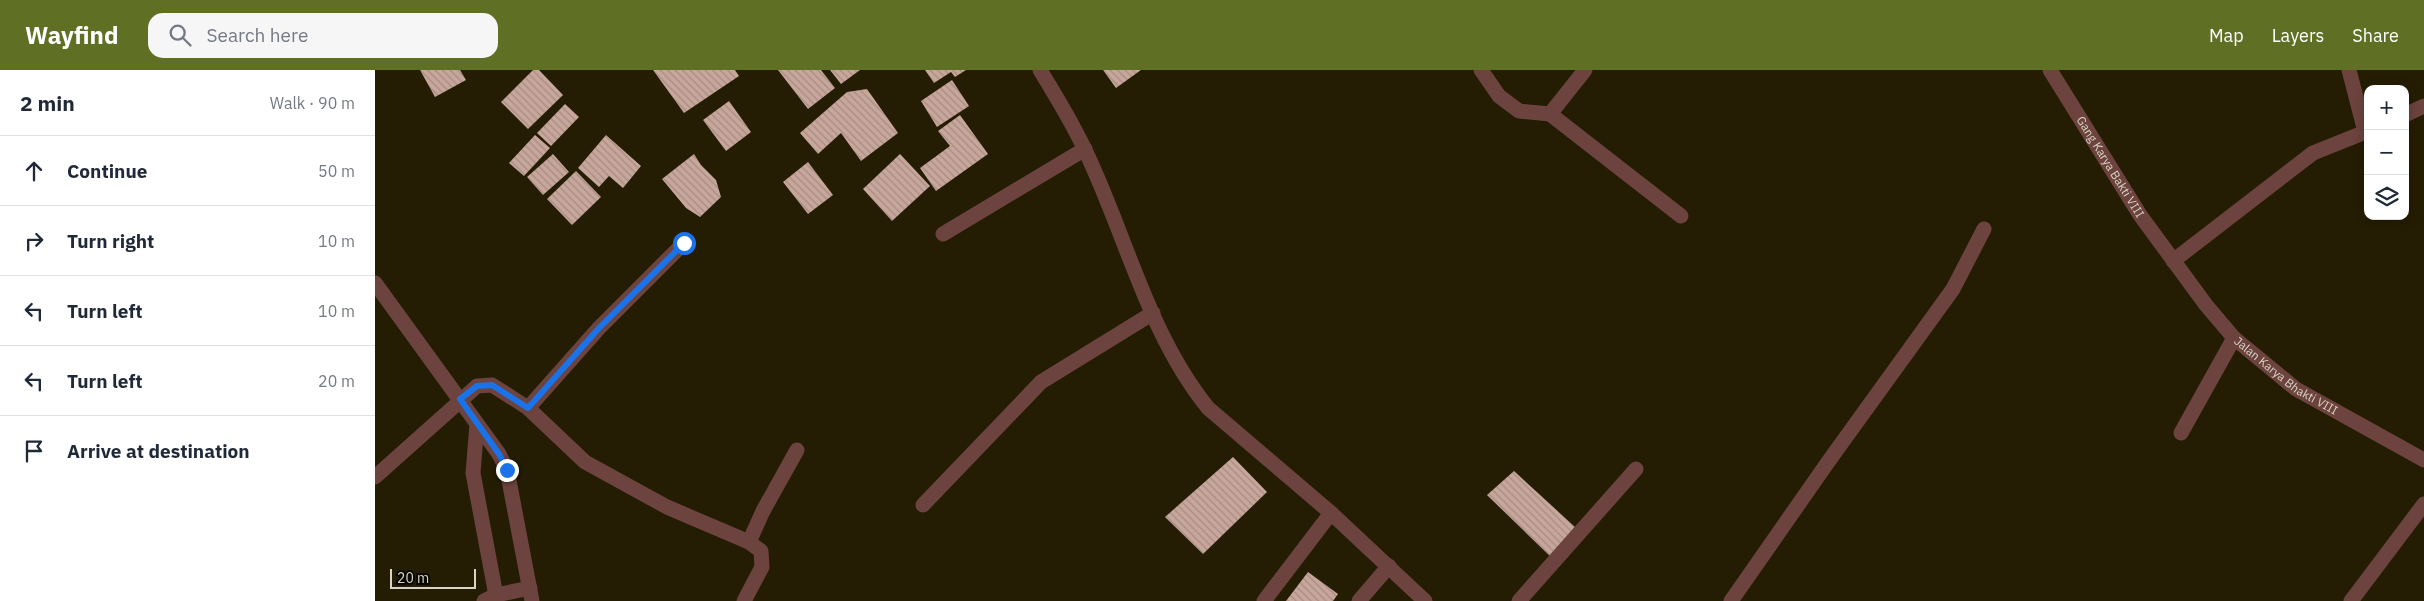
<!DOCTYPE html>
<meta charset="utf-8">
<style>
body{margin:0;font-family:"IBM Plex Sans",sans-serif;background:#f6f6f7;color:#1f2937}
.controls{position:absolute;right:15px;top:15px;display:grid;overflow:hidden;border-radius:10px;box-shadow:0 2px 12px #0003}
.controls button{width:45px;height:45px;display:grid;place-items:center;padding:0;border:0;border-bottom:1px solid #e0e1e3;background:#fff;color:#1f2937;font:25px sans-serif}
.scale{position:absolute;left:15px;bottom:12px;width:86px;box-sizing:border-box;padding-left:5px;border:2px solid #d9d4c5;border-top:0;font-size:14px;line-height:18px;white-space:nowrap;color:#d9d4c5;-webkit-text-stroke:4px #0a0701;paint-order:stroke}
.stop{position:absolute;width:15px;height:15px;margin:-11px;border:4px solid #1a73e8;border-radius:50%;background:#fff}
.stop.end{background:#1a73e8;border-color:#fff;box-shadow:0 1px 5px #0008}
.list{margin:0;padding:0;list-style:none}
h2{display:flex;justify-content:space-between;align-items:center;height:65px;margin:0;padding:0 20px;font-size:21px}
h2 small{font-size:16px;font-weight:400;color:#747a83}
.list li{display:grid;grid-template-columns:32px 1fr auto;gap:15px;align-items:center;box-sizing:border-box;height:70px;padding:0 20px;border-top:1px solid #e0e1e3}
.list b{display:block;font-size:19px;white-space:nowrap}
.list em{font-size:16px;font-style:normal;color:#747a83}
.icon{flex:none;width:28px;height:28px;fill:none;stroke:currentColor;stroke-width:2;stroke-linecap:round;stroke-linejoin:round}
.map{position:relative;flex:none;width:2049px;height:531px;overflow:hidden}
header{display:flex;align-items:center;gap:30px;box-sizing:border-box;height:70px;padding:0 25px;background:#5f7025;color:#fff}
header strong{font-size:24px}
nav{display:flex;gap:28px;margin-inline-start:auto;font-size:18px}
.search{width:350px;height:45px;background:#f6f6f7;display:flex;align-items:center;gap:12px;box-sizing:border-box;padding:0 18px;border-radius:15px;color:#747a83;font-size:19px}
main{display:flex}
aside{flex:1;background:#fff}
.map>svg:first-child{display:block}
.building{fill:url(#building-back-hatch)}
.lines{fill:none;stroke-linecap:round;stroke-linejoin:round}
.lane{stroke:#6c433e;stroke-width:15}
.street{stroke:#6c433e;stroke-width:15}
.route{stroke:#1a73e8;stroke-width:6}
.labels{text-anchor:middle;stroke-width:5;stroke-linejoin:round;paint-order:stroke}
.street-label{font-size:12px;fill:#d9d4c5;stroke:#0a0701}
</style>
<header>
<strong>Wayfind</strong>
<div class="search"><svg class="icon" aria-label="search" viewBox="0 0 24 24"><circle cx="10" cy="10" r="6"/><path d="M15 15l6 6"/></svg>Search here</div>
<nav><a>Map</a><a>Layers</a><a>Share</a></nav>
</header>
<main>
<aside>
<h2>2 min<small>Walk · 90 m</small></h2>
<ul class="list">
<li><svg class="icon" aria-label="ahead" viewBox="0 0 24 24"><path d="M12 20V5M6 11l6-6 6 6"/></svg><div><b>Continue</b></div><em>50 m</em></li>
<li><svg class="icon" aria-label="right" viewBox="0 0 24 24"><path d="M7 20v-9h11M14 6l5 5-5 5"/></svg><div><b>Turn right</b></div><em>10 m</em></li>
<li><svg class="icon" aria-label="left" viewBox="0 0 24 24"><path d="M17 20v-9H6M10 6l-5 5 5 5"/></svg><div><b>Turn left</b></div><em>10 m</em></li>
<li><svg class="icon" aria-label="left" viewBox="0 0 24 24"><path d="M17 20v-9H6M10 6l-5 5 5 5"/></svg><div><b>Turn left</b></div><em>20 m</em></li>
<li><svg class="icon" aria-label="arrive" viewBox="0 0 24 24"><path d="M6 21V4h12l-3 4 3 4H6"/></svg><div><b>Arrive at destination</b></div></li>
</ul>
</aside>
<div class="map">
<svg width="2049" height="531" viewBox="0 0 2049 531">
<defs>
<pattern id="building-back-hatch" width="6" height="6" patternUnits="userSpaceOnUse" patternTransform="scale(1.25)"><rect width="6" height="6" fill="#c7a69b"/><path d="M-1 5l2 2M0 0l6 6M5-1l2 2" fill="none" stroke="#a68c83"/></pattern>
</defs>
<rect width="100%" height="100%" fill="#241c03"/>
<g class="building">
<path d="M45,0H85L91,10L60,27Z"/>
<path d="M158,0H164L188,25L153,59L126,32Z"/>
<path d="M278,0H360L364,6L309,43Z"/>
<path d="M403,0H446L460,18L433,39Z"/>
<path d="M455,0H485L466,14Z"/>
<path d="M550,0H591L580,7L576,2L559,13Z"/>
<path d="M728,0H766L741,18Z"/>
<path d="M577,10L594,36L562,57L546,31Z"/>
<path d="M492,19L523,63L486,91L466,63L443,84L425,63L472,22Z"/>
<path d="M354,31L376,62L351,81L328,50Z"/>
<path d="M190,34L204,47L176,76L162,63Z"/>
<path d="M585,45L613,84L561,121L545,98L575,76L563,61Z"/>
<path d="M160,65L175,78L149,106L134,93Z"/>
<path d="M231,65L266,96L248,118L234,106L224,117L203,98Z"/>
<path d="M178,84L194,102L168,125L152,107Z"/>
<path d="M319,84L326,95L341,110L346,127L325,147L311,138L287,109Z"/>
<path d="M525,84L555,116L517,151L488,119Z"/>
<path d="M433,92L458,125L433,144L408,112Z"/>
<path d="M201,101L226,127L197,155L172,129Z"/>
<path d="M858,387L892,422L828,484L790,447Z"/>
<path d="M1139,401L1200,457L1178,489L1112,425Z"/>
<path d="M933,502L963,524L958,531H911Z"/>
</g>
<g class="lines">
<path class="lane" d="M984,531L1014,496"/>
<g class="street">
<path d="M665,0C681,26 697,52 710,80C751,165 773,264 833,338L956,443L1050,531"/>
<path d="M1106,0L1124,26L1144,41L1175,44L1210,0"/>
<path id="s1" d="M1675,0L1765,145L1831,235L1859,268L1921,319L2049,390"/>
<path d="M1974,0L1990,62"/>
<path d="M1175,44L1306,146"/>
<path d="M2030,45L2049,36"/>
<path d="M568,164L710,79"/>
<path d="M1798,191L1938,83L1993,61"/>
<path d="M0,213L124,384L132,400L157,531"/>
<path d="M153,338L224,258L309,173"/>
<path d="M102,354L98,403L122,531"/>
<path d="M1806,363L1859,268"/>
<path d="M0,407L102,316L117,315L153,338L210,392L292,437L374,472L386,481L387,497L369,531"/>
<path d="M548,435L666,312L778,243"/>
<path d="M374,472L388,441L422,380"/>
<path d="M109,531L121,525L155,518"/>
<path d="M889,531L956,443"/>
<path d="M1144,531L1261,399"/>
<path d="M1356,531L1453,392L1578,219L1609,159"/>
<path d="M1976,531L2049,434"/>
</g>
</g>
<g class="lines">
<path class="route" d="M132,400L124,384L85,329L102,316L117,315L153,338L224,258L309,173"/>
</g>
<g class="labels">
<g class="street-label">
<text dy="4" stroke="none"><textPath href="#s1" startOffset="114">Gang Karya Bakti VIII</textPath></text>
<text dy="4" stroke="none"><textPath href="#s1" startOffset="390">Jalan Karya Bhakti VIII</textPath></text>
</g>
</g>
</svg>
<div class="controls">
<button>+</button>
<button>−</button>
<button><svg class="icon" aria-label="layers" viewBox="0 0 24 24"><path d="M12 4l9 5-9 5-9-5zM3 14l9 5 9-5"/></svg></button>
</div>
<div class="scale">20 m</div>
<div class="stop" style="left:309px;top:173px"></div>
<div class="stop end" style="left:132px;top:400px"></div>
</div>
</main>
